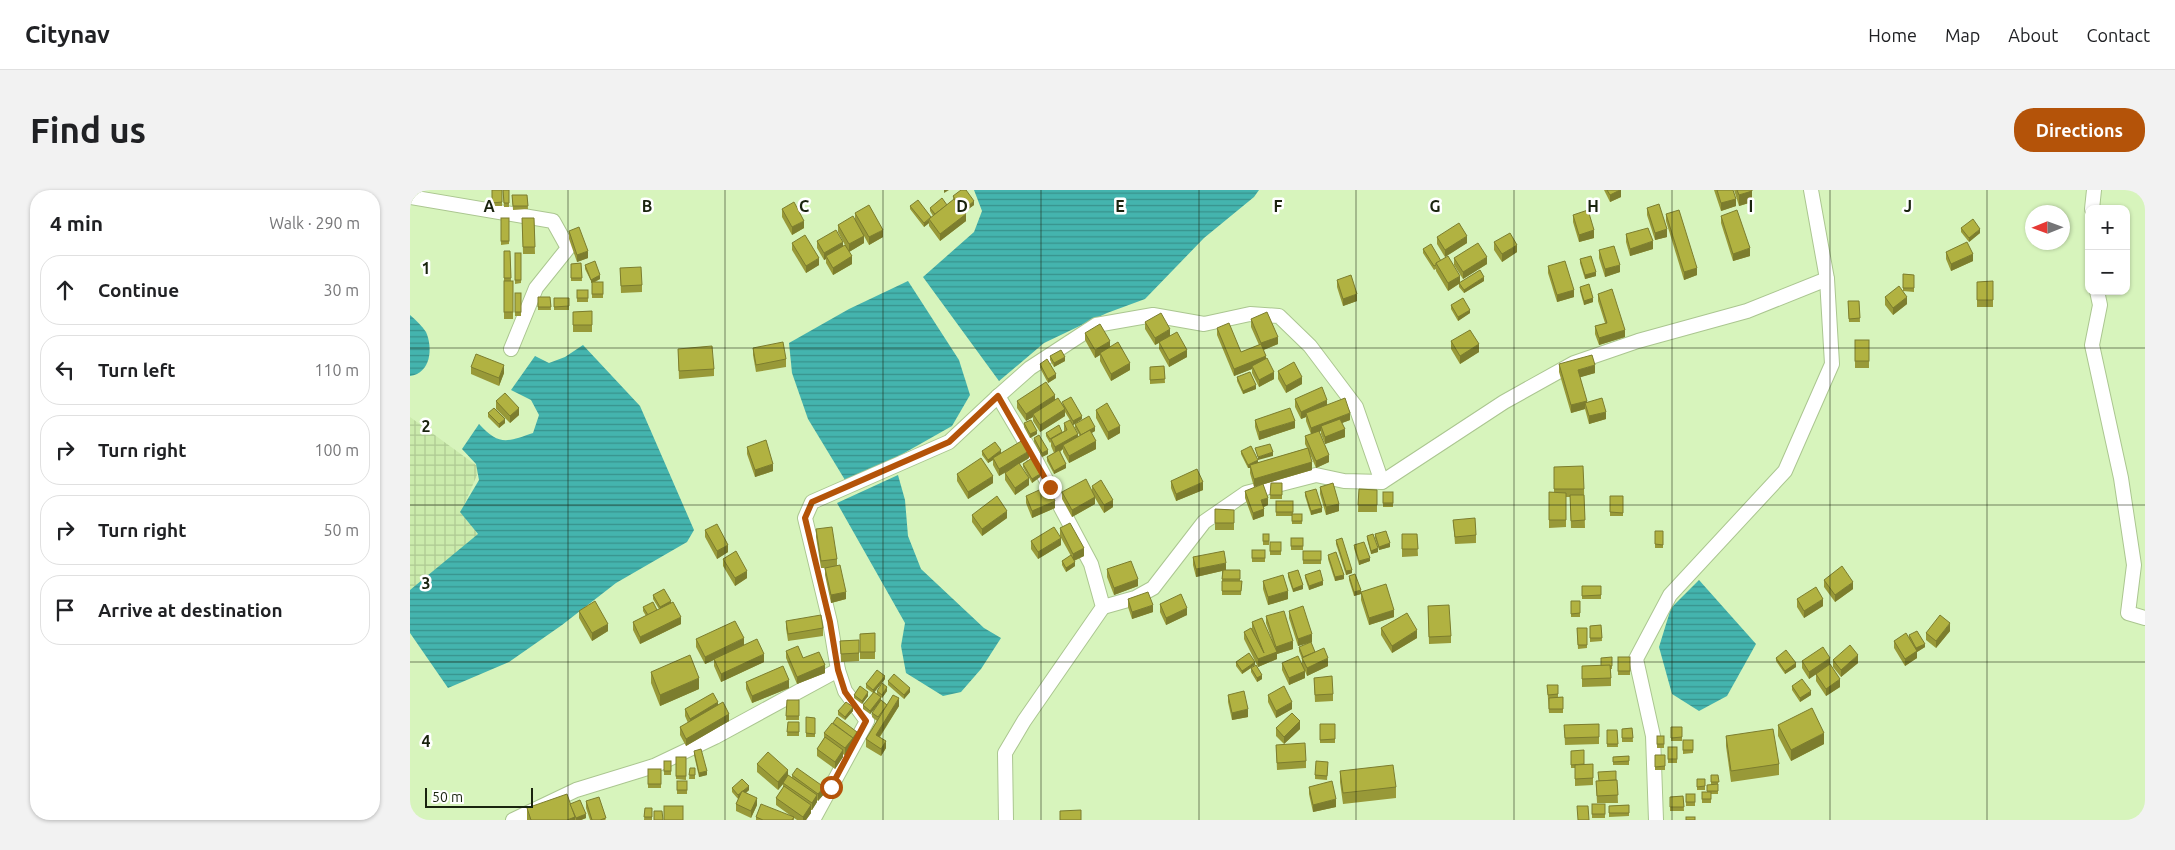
<!DOCTYPE html>
<meta charset="utf-8">
<style>
body{margin:0;font-family:Ubuntu,sans-serif;background:#f2f2f2;color:#202124}
.controls{position:absolute;right:15px;top:15px;display:grid;overflow:hidden;border-radius:10px;box-shadow:0 1px 4px #0004}
.controls button{width:45px;height:45px;display:grid;place-items:center;padding:0;border:0;border-bottom:1px solid #e0e0e0;background:#fff;color:#202124;font:25px sans-serif}
.compass{position:absolute;left:1615px;top:15px;width:45px;height:45px;border-radius:50%;background:#fff;box-shadow:0 1px 4px #0004;rotate:269deg}
.scale{position:absolute;left:15px;bottom:12px;width:108px;box-sizing:border-box;padding-left:5px;border:2px solid #19230e;border-top:0;font-size:14px;line-height:18px;white-space:nowrap;color:#19230e;-webkit-text-stroke:4px #fff;paint-order:stroke}
.stop{position:absolute;width:15px;height:15px;margin:-11px;border:4px solid #b45309;border-radius:50%;background:#fff}
.stop.end{background:#b45309;border-color:#fff;box-shadow:0 1px 5px #0008}
.list{margin:0;padding:0;list-style:none}
h2{display:flex;justify-content:space-between;align-items:center;height:65px;margin:0;padding:0 20px;font-size:21px}
h2 small{font-size:16px;font-weight:400;color:#757577}
.list li{display:grid;grid-template-columns:32px 1fr auto;gap:15px;align-items:center;box-sizing:border-box;height:70px;margin:0 10px 10px;padding:0 10px;border:1px solid #e0e0e0;border-radius:20px}
.list b{display:block;font-size:19px;white-space:nowrap}
.list em{font-size:16px;font-style:normal;color:#757577}
.icon{flex:none;width:28px;height:28px;fill:none;stroke:currentColor;stroke-width:2;stroke-linecap:round;stroke-linejoin:round}
.map{position:relative;flex:none;width:1735px;height:630px;overflow:hidden;border-radius:20px}
header{display:flex;align-items:center;gap:30px;box-sizing:border-box;height:70px;padding:0 25px;background:#fff;border-bottom:1px solid #e0e0e0}
header strong{font-size:24px}
nav{display:flex;gap:28px;margin-inline-start:auto;font-size:18px}
.intro{display:flex;align-items:center;justify-content:space-between;box-sizing:border-box;height:120px;padding:0 30px}
h1{margin:0;font-size:35px}
.button{padding:12px 22px;border-radius:20px;background:#b45309;color:#fff;font-size:18px;font-weight:700}
main{display:flex;gap:30px;padding:0 30px}
aside{flex:1;background:#fff;border-radius:20px;box-shadow:0 1px 4px #0004}
.map>svg:first-child{display:block}
.industrial{fill:url(#industrial-grid)}
.water{fill:url(#water-rules)}
.lines{fill:none;stroke-linecap:round;stroke-linejoin:round}
.street-casing{stroke:#abc690;stroke-width:16}
.street{stroke:#fff;stroke-width:14}
.wall{fill:#989938}
.shaded-wall{fill:#7c7d2e}
.building{fill:#b1b241;stroke:#7c7d2e}
.route{stroke:#b45309;stroke-width:6}
.grid{fill:none;stroke:#19230e;stroke-width:1;stroke-opacity:0.55}
.grid-label{font-size:16px;text-anchor:middle;font-weight:bold;fill:#19230e;stroke:#fff;stroke-width:5;stroke-linejoin:round;paint-order:stroke}
</style>
<header>
<strong>Citynav</strong>
<nav><a>Home</a><a>Map</a><a>About</a><a>Contact</a></nav>
</header>
<div class="intro"><h1>Find us</h1><a class="button">Directions</a></div>
<main>
<aside>
<h2>4 min<small>Walk · 290 m</small></h2>
<ul class="list">
<li><svg class="icon" aria-label="ahead" viewBox="0 0 24 24"><path d="M12 20V5M6 11l6-6 6 6"/></svg><div><b>Continue</b></div><em>30 m</em></li>
<li><svg class="icon" aria-label="left" viewBox="0 0 24 24"><path d="M17 20v-9H6M10 6l-5 5 5 5"/></svg><div><b>Turn left</b></div><em>110 m</em></li>
<li><svg class="icon" aria-label="right" viewBox="0 0 24 24"><path d="M7 20v-9h11M14 6l5 5-5 5"/></svg><div><b>Turn right</b></div><em>100 m</em></li>
<li><svg class="icon" aria-label="right" viewBox="0 0 24 24"><path d="M7 20v-9h11M14 6l5 5-5 5"/></svg><div><b>Turn right</b></div><em>50 m</em></li>
<li><svg class="icon" aria-label="arrive" viewBox="0 0 24 24"><path d="M6 21V4h12l-3 4 3 4H6"/></svg><div><b>Arrive at destination</b></div></li>
</ul>
</aside>
<div class="map">
<svg width="1735" height="630" viewBox="0 0 1735 630">
<defs>
<pattern id="industrial-grid" width="8" height="8" patternUnits="userSpaceOnUse" patternTransform="scale(1.25)"><rect width="8" height="8" fill="#cbebac"/><path d="M0 4h8M4 0v8" fill="none" stroke="#aec993"/></pattern>
<pattern id="water-rules" width="6" height="5" patternUnits="userSpaceOnUse" patternTransform="scale(1.25)"><rect width="6" height="5" fill="#44b4ae"/><path d="M0 2.5h6" fill="none" stroke="#38928c"/></pattern>
</defs>
<rect width="100%" height="100%" fill="#d7f4bc"/>
<path class="industrial" d="M0,227L70,278L52,320L97,390L0,426Z"/>
<g class="water">
<path d="M564,0H849L844,7L794,48L735,109L697,123L634,153L589,191L513,87L564,42L572,21Z"/>
<path d="M498,91L549,170L560,205L542,236L489,266L435,290L398,229L382,183L379,153L439,119Z"/>
<path d="M0,125C6,130 12,136 16,142C23,158 21,183 0,186Z"/>
<path d="M173,155L230,216L284,340L277,352L206,393L152,435L99,472L38,498L0,443V400L68,344L50,322L69,290L66,274L52,259L69,234C89,256 97,252 123,243L129,225L121,210L101,200L125,166L139,173L155,167Z"/>
<path d="M488,285L495,310L498,346L511,379L574,438L591,448L571,479L551,502L533,506L496,483L491,456L495,433L427,313Z"/>
<path d="M1289,390L1346,454L1317,506L1289,521L1262,504L1249,457L1261,418Z"/>
</g>
<g class="lines">
<defs>
<g id="street">
<path d="M0,7L143,31L158,58L126,98L101,159"/>
<path d="M1682,19L1684,0"/>
<path d="M1687,101L1690,115L1682,155L1711,288L1724,375L1718,423L1735,428"/>
<path d="M588,206L623,265L681,374L693,417L614,531L595,563L596,630"/>
<path d="M693,417L725,408L743,398L794,332L836,303L906,285L934,291L972,292L1094,212L1164,173L1228,151L1337,121L1417,89"/>
<path d="M103,630L166,600L244,576L305,547L428,480"/>
<path d="M403,630L457,531L435,501L428,480L420,432L395,328L402,312L539,252L585,209L620,178L686,135L743,125L794,134L840,124L869,126L900,156L946,217L972,292"/>
<path d="M1246,630L1243,546L1226,469L1260,405L1375,281L1422,174L1417,89L1401,0"/>
</g>
</defs>
<use href="#street" class="street-casing"/>
<use href="#street" class="street"/>
</g>
<g class="wall">
<rect x="82" y="0" width="10" height="16"/>
<path d="M93,0H99V17H94Z"/>
<path d="M1194,0H1211V7L1200,12Z"/>
<path d="M1304,0H1323L1326,16L1311,21Z"/>
<path d="M1324,0H1342V12L1329,16Z"/>
<path d="M102,5H117L118,19L103,20Z"/>
<path d="M543,6L564,15L554,22L556,31L530,51L519,36V33L514,37L500,19V16L521,27L523,26L520,21V18L537,15L543,10Z"/>
<path d="M1237,18L1257,47L1245,50L1237,25Z"/>
<path d="M372,19L394,38L382,45L372,27Z"/>
<path d="M445,23L473,47L459,55L454,46V53L439,62L442,74L423,85L416,73V69L414,70L407,58V51L433,56L435,55L428,42V35L445,30Z"/>
<path d="M1256,24L1287,85L1274,90L1256,31Z"/>
<path d="M1163,25L1184,48L1169,52L1163,32Z"/>
<path d="M1311,26L1340,66L1323,71L1311,33Z"/>
<path d="M91,28H99V54L91,55Z"/>
<path d="M112,28H124L125,64H113Z"/>
<path d="M1551,38L1570,43L1559,52L1551,42Z"/>
<path d="M159,41L178,68L167,72L159,49Z"/>
<path d="M1216,44L1243,59L1220,66L1216,52Z"/>
<path d="M1027,47L1057,53L1035,67L1027,54Z"/>
<path d="M1084,52L1107,62L1092,72L1084,60Z"/>
<path d="M382,53L409,75L396,83L382,60Z"/>
<path d="M1013,59L1031,71L1050,93L1074,91L1054,103L1049,97V94L1038,101L1026,81V79L1024,80L1013,63Z"/>
<path d="M1189,60L1210,82L1195,87L1189,68Z"/>
<path d="M94,61H100L101,91H103V129H94Z"/>
<path d="M1536,62L1563,71L1541,81L1536,69Z"/>
<path d="M105,63H111V93L105,94Z"/>
<path d="M1044,68L1077,74L1053,89L1044,75Z"/>
<path d="M1170,69L1186,86L1175,89L1170,73Z"/>
<path d="M171,73L172,91H161V74Z"/>
<path d="M175,75L190,89L185,92H193V108H182V93L175,79Z"/>
<path d="M1138,76L1164,107L1147,112L1138,83Z"/>
<path d="M210,78L232,95V102L211,103Z"/>
<path d="M1493,84L1504,85V102L1493,101L1497,114L1483,125L1475,115V107L1493,101Z"/>
<path d="M927,90L947,111L933,116L927,97Z"/>
<path d="M1567,92L1583,110V117H1567Z"/>
<path d="M1170,97L1183,112L1174,115L1170,101Z"/>
<rect x="167" y="100" width="11" height="12"/>
<rect x="105" y="103" width="6" height="23"/>
<path d="M1188,104L1215,147L1189,155L1185,144V136L1195,133L1188,111Z"/>
<path d="M128,107H140L141,120H128Z"/>
<rect x="144" y="108" width="15" height="12"/>
<path d="M1438,111H1449L1450,132H1439Z"/>
<path d="M1041,115L1060,123L1048,131L1041,119Z"/>
<path d="M182,121V142H163V122Z"/>
<path d="M841,129L868,154L853,160L856,169L864,189L849,197L842,183V179L824,186L807,145V138L831,162L849,155L841,137Z"/>
<path d="M735,132L760,146L777,167L759,177L749,159V153L745,155L735,139Z"/>
<path d="M675,143L700,157L720,180L701,191L690,171V165L685,168L675,150Z"/>
<rect x="1445" y="150" width="14" height="28"/>
<path d="M1041,151L1069,162L1050,174L1041,159Z"/>
<path d="M343,158L376,169V177L346,182L343,165Z"/>
<path d="M268,159L304,179V186L269,189Z"/>
<path d="M640,166L655,171L644,177L640,170Z"/>
<path d="M630,174L646,188L638,193L630,178Z"/>
<path d="M1149,174L1185,183L1170,187L1177,212L1196,229L1179,234L1175,219L1161,223L1149,182Z"/>
<path d="M754,176L755,193L740,194V177Z"/>
<path d="M61,177L94,183L89,196L61,184Z"/>
<path d="M868,181L892,194L876,203L868,189Z"/>
<path d="M827,187L846,199L833,204L827,191Z"/>
<path d="M885,209L917,215L940,230L932,233L935,247L915,254L911,244V241L909,242L919,272L906,278L900,264L902,280L844,297L840,283V278H838L831,264V261L848,273L897,258L895,254V246L901,244L896,231V227L891,229L885,217Z"/>
<path d="M645,210L652,214L672,229L663,235L655,222V226L630,242L623,231V227L616,231L607,218V211Z"/>
<path d="M86,211L109,225L100,233L86,219Z"/>
<path d="M686,220L710,243L698,250L686,228Z"/>
<path d="M78,223L95,233L89,238L78,227Z"/>
<path d="M845,230L885,238L849,250L845,237Z"/>
<path d="M614,233L627,244L620,248L614,237Z"/>
<path d="M654,233L668,247L670,246L665,238V234L685,241L681,243L686,259L659,273L653,262V259L650,262L656,278L644,284L637,271V267L644,263L641,256V252L640,253L636,246V243L652,242L654,241Z"/>
<path d="M624,248L638,264L632,267L624,252Z"/>
<path d="M337,257L363,281L345,287L337,264Z"/>
<path d="M572,261L591,263L619,268L609,274L619,295L605,305L595,290V283L600,280L589,286L583,275V270L578,273L572,265Z"/>
<path d="M613,274L630,287L622,293L613,277Z"/>
<path d="M1144,277L1174,299L1175,338H1161L1160,307H1156V337L1139,338V302H1144Z"/>
<path d="M547,284L583,293L558,309L547,291Z"/>
<path d="M761,291L793,300L766,311L761,298Z"/>
<path d="M861,293H872V309H860Z"/>
<path d="M682,296L703,317L694,323L685,308V314L662,327L652,309V302L682,301Z"/>
<path d="M910,297L929,321L916,325L910,304Z"/>
<path d="M949,299L967,300V322H948Z"/>
<path d="M835,301L858,315L854,317V326L843,330L835,308Z"/>
<path d="M895,302L912,322L901,325L895,306Z"/>
<rect x="973" y="302" width="10" height="15"/>
<path d="M616,306L645,318L622,328L616,313Z"/>
<rect x="1200" y="306" width="13" height="20"/>
<path d="M866,311H883V324H892V334H882V326H866Z"/>
<path d="M805,319L824,320V340H805Z"/>
<path d="M562,325L597,328L572,346L562,332Z"/>
<path d="M1043,330L1066,345V353L1045,354Z"/>
<path d="M650,338L674,366L664,371L665,376L656,382L652,375V371L661,366L650,346Z"/>
<path d="M406,339L427,369V375L436,409L421,413L415,385V378H417H411L406,347Z"/>
<path d="M295,340L318,362L307,369L295,347Z"/>
<rect x="1245" y="341" width="8" height="17"/>
<rect x="853" y="344" width="6" height="11"/>
<path d="M965,344L980,357L969,360L965,348Z"/>
<path d="M992,344H1007L1008,366L992,367Z"/>
<path d="M957,346L968,362L961,364L957,349Z"/>
<rect x="881" y="348" width="12" height="12"/>
<path d="M926,350L942,383L936,385L926,354Z"/>
<path d="M621,351L651,355L628,369L621,359Z"/>
<rect x="860" y="352" width="11" height="13"/>
<path d="M944,355L960,371L949,375L944,358Z"/>
<rect x="842" y="360" width="13" height="12"/>
<rect x="893" y="361" width="18" height="13"/>
<path d="M918,365L934,389L925,391L918,369Z"/>
<path d="M783,367L816,380H830V391H832L831,405H812V381L786,387L783,375Z"/>
<path d="M313,369L337,388L325,396L313,376Z"/>
<path d="M697,379L728,396L704,405L697,387Z"/>
<path d="M878,383L893,399L883,402L878,387Z"/>
<path d="M895,385L913,395L899,400L895,388Z"/>
<path d="M939,386L951,402L984,427L959,435L951,410V404L944,406L939,390Z"/>
<path d="M1414,390L1443,399L1425,412L1414,397Z"/>
<path d="M853,391L878,409L858,415L853,399Z"/>
<rect x="1172" y="396" width="19" height="13"/>
<path d="M243,405L261,413L271,434L230,454L223,440V432L236,426L233,421V417L247,420L249,419L243,409Z"/>
<path d="M718,409L743,422L722,429L718,417Z"/>
<path d="M1387,409L1413,416L1394,428L1387,417Z"/>
<rect x="1161" y="411" width="9" height="16"/>
<path d="M750,414L777,425L756,435L750,422Z"/>
<path d="M1018,416L1041,446V453L1019,454Z"/>
<path d="M169,421L198,441L182,451L169,428Z"/>
<path d="M879,421L902,452L888,456L879,428Z"/>
<path d="M856,426L883,459L867,464V469L848,477L834,449V442L842,438V432L862,450L856,433Z"/>
<path d="M376,431L413,438V446L378,451L376,438Z"/>
<path d="M1191,435L1192,451L1180,452V436Z"/>
<path d="M971,438L1007,448L982,463L971,445Z"/>
<path d="M1167,438H1177V458L1168,459Z"/>
<path d="M1540,441L1526,458L1516,450V443Z"/>
<path d="M465,443V469H450V444Z"/>
<path d="M1499,445L1515,457L1507,462V468L1495,476L1484,458V451L1499,448Z"/>
<path d="M286,449L334,455L354,472L311,492L304,476V470L295,474L286,457Z"/>
<path d="M449,450V471L431,472L430,451Z"/>
<path d="M889,457L905,462L918,476L897,486L895,481V488L879,495L872,480V473L892,474V469L889,461Z"/>
<path d="M376,461L393,468L415,483L387,494L376,468Z"/>
<path d="M1202,467V479H1201V496L1172,497V476H1191Z"/>
<rect x="1208" y="467" width="12" height="18"/>
<path d="M1366,468L1386,477L1375,484L1366,471Z"/>
<path d="M1423,470L1448,473L1431,487L1423,477Z"/>
<path d="M1392,471L1420,474L1430,497L1416,506L1406,491V484L1399,489L1392,478Z"/>
<path d="M826,472L841,478L852,489L847,492L841,482V478L832,484L826,476Z"/>
<path d="M241,482L289,499L250,516L241,493Z"/>
<path d="M904,488L923,504V511L905,512Z"/>
<path d="M475,489L464,502L467,504V501H477L472,508L471,507V510L477,515L489,516L470,547L476,558L471,566L456,557V549L467,531L462,527V523L468,515L460,524L453,519V515L463,503L456,498V494Z"/>
<path d="M478,491L500,502L494,509L478,495Z"/>
<path d="M336,492L379,498L342,513L336,499Z"/>
<path d="M1137,495H1148V507H1153V523H1139Z"/>
<path d="M1382,496L1401,505L1390,512L1382,500Z"/>
<path d="M444,505L458,506L452,514L444,508Z"/>
<path d="M818,505L838,527L822,530L818,512Z"/>
<path d="M858,505L882,519L866,528L858,512Z"/>
<path d="M377,510H389V530H376Z"/>
<path d="M308,515L319,531L276,556L270,545V537L278,533L275,526V519Z"/>
<path d="M428,521H443L435,530L428,525Z"/>
<path d="M396,527L405,528V547H396Z"/>
<path d="M378,532H389V546H377Z"/>
<rect x="910" y="534" width="15" height="19"/>
<path d="M1189,534V554L1155,555L1154,535Z"/>
<path d="M1368,535L1414,554L1381,571L1368,546Z"/>
<rect x="1261" y="537" width="11" height="14"/>
<path d="M866,538L890,539L874,554L866,546Z"/>
<path d="M1222,538L1223,552H1212V539Z"/>
<path d="M1197,540H1207L1208,557H1197Z"/>
<path d="M414,543L447,546L443,552V556L435,566L433,564V567L425,579L407,566V559L414,548Z"/>
<rect x="1247" y="546" width="7" height="12"/>
<path d="M1316,546L1369,574V585L1321,592L1316,556Z"/>
<path d="M1273,550H1283V563L1273,564Z"/>
<path d="M866,555L896,571V578L867,580Z"/>
<rect x="1258" y="557" width="9" height="16"/>
<path d="M284,561L297,585L289,587L284,565Z"/>
<path d="M1161,561L1174,574H1183V595L1165,596V578H1161Z"/>
<rect x="1245" y="565" width="10" height="15"/>
<path d="M1219,566V575H1203V567Z"/>
<path d="M266,567H276V590L266,589Z"/>
<rect x="254" y="571" width="7" height="14"/>
<path d="M347,574L378,585L382,588V585L414,604L408,611L407,610V612L402,620H401V623L396,630H387L384,628V630H346V627L381,626L366,615V608L373,598V594L368,600L347,582Z"/>
<path d="M918,576L917,590L905,589V585Z"/>
<path d="M280,578H285V589H279Z"/>
<rect x="238" y="579" width="13" height="19"/>
<path d="M930,581L986,597V608L933,614L930,592Z"/>
<path d="M1301,585H1308V604H1301V613H1292V602H1297V595H1301Z"/>
<rect x="1287" y="589" width="8" height="11"/>
<path d="M1207,590L1208,613H1187L1186,591Z"/>
<rect x="267" y="591" width="10" height="13"/>
<path d="M899,597L926,617L903,622L899,604Z"/>
<path d="M322,598L339,600L336,603L347,615L341,628L326,621V614L328,609L322,602Z"/>
<rect x="1276" y="604" width="9" height="12"/>
<path d="M1273,606L1274,621H1260V607Z"/>
<path d="M176,611L196,630H180L176,618Z"/>
<path d="M160,614L176,628L171,630H117V618Z"/>
<rect x="1182" y="614" width="13" height="14"/>
<path d="M1219,615V626L1199,627V616Z"/>
<path d="M235,618H242V630H234Z"/>
</g>
<g class="shaded-wall">
<path d="M534,0H539L534,3Z"/>
<path d="M1210,0H1211V7L1200,12V5Z"/>
<path d="M1342,1V12L1329,16V5Z"/>
<path d="M1326,9V16L1311,21V13Z"/>
<path d="M564,11V15L553,23V20Z"/>
<path d="M556,24V31L530,51V44Z"/>
<path d="M519,30V33L514,37V33Z"/>
<path d="M394,31V38L382,45V37Z"/>
<path d="M1257,39V47L1245,50V43Z"/>
<path d="M1570,39V43L1559,52V48Z"/>
<path d="M473,40V47L459,55V47Z"/>
<path d="M1184,40V48L1169,52V45Z"/>
<path d="M454,46V53L439,62V54Z"/>
<path d="M1057,46V53L1035,67V60Z"/>
<path d="M1243,51V59L1220,66V59Z"/>
<path d="M433,52V59L416,66V69L414,70V63Z"/>
<path d="M1107,55V62L1092,72V64Z"/>
<path d="M1340,58V66L1323,71V64Z"/>
<path d="M178,61V68L167,72V65Z"/>
<path d="M1563,64V71L1541,81V74Z"/>
<path d="M442,66V74L423,85V78Z"/>
<path d="M1077,67V74L1053,89V82Z"/>
<path d="M409,68V75L396,83V76Z"/>
<path d="M1210,75V82L1195,87V79Z"/>
<path d="M1287,78V85L1274,90V82Z"/>
<path d="M1186,82V86L1175,89V85Z"/>
<path d="M190,85V89L181,93V90Z"/>
<path d="M1050,86V93L1038,101V93Z"/>
<path d="M1074,87V91L1054,103V100Z"/>
<path d="M1164,100V107L1147,112V105Z"/>
<path d="M947,104V111L933,116V109Z"/>
<path d="M1497,107V114L1483,125V118Z"/>
<path d="M1183,108V112L1174,115V111Z"/>
<path d="M1060,120V123L1048,131V127Z"/>
<path d="M760,139V146L745,155V148Z"/>
<path d="M1215,140V147L1189,155V148Z"/>
<path d="M868,147V154L851,161V153Z"/>
<path d="M700,151V159L690,163V165L685,168V160Z"/>
<path d="M1069,154V162L1050,174V166Z"/>
<path d="M777,160V167L759,177V170Z"/>
<path d="M856,166V173L842,176V179L824,186V179Z"/>
<path d="M655,167V171L644,177V173Z"/>
<path d="M720,173V180L701,191V184Z"/>
<path d="M94,175V183L89,196V188Z"/>
<path d="M1185,175V183L1168,188V180Z"/>
<path d="M864,182V189L849,197V190Z"/>
<path d="M646,184V188L638,193V189Z"/>
<path d="M892,187V194L876,203V196Z"/>
<path d="M846,195V199L833,204V201Z"/>
<path d="M645,205V213L623,224V227L616,231V224Z"/>
<path d="M917,210V218L896,223V227L891,229V222Z"/>
<path d="M1177,211V218L1175,213V219L1161,223V215Z"/>
<path d="M109,218V225L100,233V226Z"/>
<path d="M655,219V226L630,242V235Z"/>
<path d="M1196,222V229L1179,234V226Z"/>
<path d="M940,223V230L913,240L911,236V241L901,245V238Z"/>
<path d="M672,226V229L663,235V231Z"/>
<path d="M95,229V233L89,238V234Z"/>
<path d="M885,231V238L849,250V242Z"/>
<path d="M710,236V243L698,250V242Z"/>
<path d="M685,237V241L672,249V245Z"/>
<path d="M935,239V247L915,254V247Z"/>
<path d="M627,241V244L620,248V244Z"/>
<path d="M668,244V251L653,255V259L645,264V257Z"/>
<path d="M686,251V259L659,273V266Z"/>
<path d="M591,260V264L583,268V270L578,273V270Z"/>
<path d="M638,260V264L632,267V263Z"/>
<path d="M619,261V268L589,286V279Z"/>
<path d="M863,262V266L848,270V267Z"/>
<path d="M919,265V272L906,278V271Z"/>
<path d="M848,270V274L840,275V278H838V275Z"/>
<path d="M902,272V280L844,297V289Z"/>
<path d="M363,274V281L345,287V280Z"/>
<path d="M656,274V278L644,284V281Z"/>
<path d="M630,284V287L622,293V289Z"/>
<path d="M583,286V293L558,309V302Z"/>
<path d="M619,288V295L605,305V298Z"/>
<path d="M793,292V300L766,311V304Z"/>
<path d="M685,307V314L662,327V320Z"/>
<path d="M858,308V315L851,318V310Z"/>
<path d="M703,310V317L694,323V315Z"/>
<path d="M645,311V318L622,328V321Z"/>
<path d="M929,314V321L916,325V317Z"/>
<path d="M912,318V322L901,325V321Z"/>
<path d="M854,319V326L843,330V323Z"/>
<path d="M597,321V328L572,346V339Z"/>
<path d="M651,348V355L628,369V362Z"/>
<path d="M980,353V357L969,360V357Z"/>
<path d="M318,355V362L307,369V361Z"/>
<path d="M674,358V366L663,371V364Z"/>
<path d="M968,358V362L961,364V361Z"/>
<path d="M960,368V371L949,375V371Z"/>
<path d="M665,372V376L656,382V378Z"/>
<path d="M816,373V380L786,387V379Z"/>
<path d="M942,380V383L936,385V381Z"/>
<path d="M337,381V388L325,396V388Z"/>
<path d="M934,385V389L925,391V387Z"/>
<path d="M728,389V396L704,405V398Z"/>
<path d="M913,391V395L899,400V396Z"/>
<path d="M1443,392V399L1425,412V405Z"/>
<path d="M893,395V399L883,402V399Z"/>
<path d="M951,400V404L944,406V402Z"/>
<path d="M878,401V409L858,415V407Z"/>
<path d="M436,402V409L421,413V405Z"/>
<path d="M1413,409V416L1394,428V421Z"/>
<path d="M261,411V414L250,421V417Z"/>
<path d="M743,415V422L722,429V422Z"/>
<path d="M777,418V425L756,435V428Z"/>
<path d="M984,420V427L959,435V428Z"/>
<path d="M271,427V434L230,454V447Z"/>
<path d="M1540,433V441L1526,458V451Z"/>
<path d="M198,434V441L182,451V443Z"/>
<path d="M1007,440V448L982,463V456Z"/>
<path d="M902,444V452L888,456V449Z"/>
<path d="M334,448V456L295,474V467Z"/>
<path d="M883,451V459L867,464V469L848,477V469L866,462V457Z"/>
<path d="M1515,454V457L1507,462V468L1495,476V469L1506,458Z"/>
<path d="M354,464V472L311,492V484Z"/>
<path d="M1448,465V473L1431,487V480Z"/>
<path d="M918,468V476L897,486V478Z"/>
<path d="M1420,468V475L1399,489V482Z"/>
<path d="M845,472V475L832,484V481Z"/>
<path d="M1386,473V477L1375,484V481Z"/>
<path d="M415,475V483L387,494V487Z"/>
<path d="M895,481V488L879,495V488Z"/>
<path d="M852,485V489L847,492V488Z"/>
<path d="M475,486V489L463,504V500Z"/>
<path d="M289,488V499L250,516V505Z"/>
<path d="M1430,489V497L1416,506V499Z"/>
<path d="M379,490V498L342,513V506Z"/>
<path d="M477,497V501L472,508V505Z"/>
<path d="M500,498V502L494,509V505Z"/>
<path d="M1401,501V505L1390,512V508Z"/>
<path d="M458,502V506L452,514V511Z"/>
<path d="M471,507V511L460,524V521Z"/>
<path d="M489,508V516L466,552V545Z"/>
<path d="M308,512V520L280,536V529Z"/>
<path d="M882,512V519L866,528V521Z"/>
<path d="M443,517V521L435,530V527Z"/>
<path d="M838,519V527L822,530V523Z"/>
<path d="M319,524V531L276,556V549Z"/>
<path d="M890,531V539L874,554V547Z"/>
<path d="M447,542V546L443,552V548Z"/>
<path d="M1414,543V554L1381,571V560Z"/>
<path d="M443,548V556L435,566V558Z"/>
<path d="M476,551V558L471,566V559Z"/>
<path d="M433,560V567L425,579V572Z"/>
<path d="M378,580V588L368,600V592Z"/>
<path d="M297,581V585L289,587V583Z"/>
<path d="M339,596V600L328,609V605Z"/>
<path d="M414,597V604L408,611V604Z"/>
<path d="M407,605V612L402,620V613Z"/>
<path d="M347,608V615L341,628V621Z"/>
<path d="M926,609V617L903,622V615Z"/>
<path d="M401,615V623L396,630H393V627Z"/>
<path d="M176,624V628L171,630H166V628Z"/>
<path d="M165,627V630H157Z"/>
</g>
<g class="building">
<path d="M82,0H92V12L82,13Z"/>
<path d="M93,0H99V13H94Z"/>
<path d="M551,0H556L564,11L553,20L543,6Z"/>
<path d="M1197,0H1210L1200,5Z"/>
<path d="M1307,0H1323L1326,9L1311,13Z"/>
<path d="M1327,0H1342V1L1329,5Z"/>
<path d="M102,5H117L118,16H103Z"/>
<path d="M532,8L537,15L525,24L520,18Z"/>
<path d="M544,9L556,24L530,44L519,29Z"/>
<path d="M508,10L521,27L514,33L500,16Z"/>
<path d="M384,12L394,31L382,37L372,19Z"/>
<path d="M1249,14L1257,39L1245,43L1237,18Z"/>
<path d="M459,15L473,40L459,47L445,23Z"/>
<path d="M1178,20L1184,40L1169,45L1163,25Z"/>
<path d="M1269,20L1287,78L1274,82L1256,24Z"/>
<path d="M1327,20L1340,58L1323,64L1311,26Z"/>
<path d="M443,26L454,46L439,54L428,35Z"/>
<rect x="91" y="28" width="8" height="23"/>
<path d="M112,28H124L125,57H113Z"/>
<path d="M1563,29L1570,39L1559,48L1551,38Z"/>
<path d="M1049,33L1057,46L1035,60L1027,47Z"/>
<path d="M169,37L178,61L167,65L159,41Z"/>
<path d="M1238,38L1243,51L1220,59L1216,44Z"/>
<path d="M426,40L433,52L414,63L407,51Z"/>
<path d="M1100,43L1107,55L1092,64L1084,52Z"/>
<path d="M395,45L409,68L396,76L382,53Z"/>
<path d="M1557,52L1563,64L1541,74L1536,62Z"/>
<path d="M1068,53L1077,67L1053,82L1044,68Z"/>
<path d="M1021,54L1031,71L1026,73V75L1024,76L1013,59Z"/>
<path d="M435,55L442,66L423,78L416,66Z"/>
<path d="M1204,56L1210,75L1195,79L1189,60Z"/>
<path d="M94,61H100L101,88H94Z"/>
<rect x="105" y="63" width="6" height="27"/>
<path d="M1038,66L1050,86L1038,93L1026,73Z"/>
<path d="M1181,66L1186,82L1175,85L1170,69Z"/>
<path d="M185,71L190,85L181,90L175,75Z"/>
<path d="M1155,71L1164,100L1147,105L1138,76Z"/>
<path d="M171,73L172,88H161V74Z"/>
<path d="M231,77L232,95L211,96L210,78Z"/>
<path d="M1070,80L1074,87L1054,100L1049,93Z"/>
<path d="M1493,84L1504,85V98H1493Z"/>
<path d="M941,85L947,104L933,109L927,90Z"/>
<rect x="94" y="91" width="9" height="31"/>
<path d="M1583,91V110H1567V92Z"/>
<rect x="182" y="92" width="11" height="12"/>
<path d="M1179,94L1183,108L1174,111L1170,97Z"/>
<path d="M1489,96L1497,107L1483,118L1475,107Z"/>
<path d="M1202,99L1215,140L1189,148L1185,136L1197,133L1188,104Z"/>
<rect x="167" y="100" width="11" height="8"/>
<rect x="105" y="103" width="6" height="19"/>
<path d="M128,107H140L141,117H128Z"/>
<path d="M144,108H159V116L144,117Z"/>
<path d="M1053,108L1060,120L1048,127L1041,115Z"/>
<path d="M1438,111H1449L1450,128L1439,129Z"/>
<path d="M182,121V135H163V122Z"/>
<path d="M857,122L868,147L851,153L841,129Z"/>
<path d="M751,123L760,139L745,148L735,132Z"/>
<path d="M819,133L831,162L851,154L856,166L824,179L807,138Z"/>
<path d="M690,134L700,151L685,160L675,143Z"/>
<path d="M1060,140L1069,154L1050,166L1041,151Z"/>
<path d="M767,142L777,160L759,170L749,152Z"/>
<rect x="1445" y="150" width="14" height="21"/>
<path d="M373,152L376,169L346,175L343,158Z"/>
<path d="M708,152L720,173L701,184L690,163Z"/>
<path d="M302,156L304,179L269,181L268,159Z"/>
<path d="M651,160L655,167L644,173L640,166Z"/>
<path d="M66,164L94,175L89,188L61,177Z"/>
<path d="M1182,165L1185,175L1168,180L1177,211L1161,215L1149,174Z"/>
<path d="M857,168L864,182L849,190L842,176Z"/>
<path d="M637,169L646,184L638,189L630,174Z"/>
<path d="M884,172L892,187L876,196L868,181Z"/>
<path d="M754,176L755,189L740,190V177Z"/>
<path d="M840,182L846,195L833,201L827,187Z"/>
<path d="M636,192L645,205L616,224L607,211Z"/>
<path d="M912,197L917,210L891,222L885,209Z"/>
<path d="M95,203L109,218L100,226L86,211Z"/>
<path d="M661,207L672,226L663,231L652,212Z"/>
<path d="M648,208L655,219L630,235L623,224Z"/>
<path d="M935,208L940,223L901,238L896,223Z"/>
<path d="M1192,208L1196,222L1179,226L1175,213Z"/>
<path d="M697,213L710,236L698,242L686,220Z"/>
<path d="M84,218L95,229L89,234L78,223Z"/>
<path d="M880,218L885,231L849,242L845,230Z"/>
<path d="M679,226L685,237L671,245L665,234Z"/>
<path d="M930,229L935,239L915,247L911,236Z"/>
<path d="M621,230L627,241L620,244L614,233Z"/>
<path d="M660,230L668,244L645,257L641,249L657,240L654,233Z"/>
<path d="M649,235L652,242L640,249L636,243Z"/>
<path d="M680,240L686,251L659,266L653,255Z"/>
<path d="M909,241L919,265L906,271L895,246Z"/>
<path d="M629,245L638,260L632,263L624,248Z"/>
<path d="M356,250L363,274L345,280L337,257Z"/>
<path d="M613,250L619,261L589,279L583,268Z"/>
<path d="M585,252L591,260L578,270L572,261Z"/>
<path d="M860,254L863,262L848,267L845,258Z"/>
<path d="M841,256L848,270L838,275L831,261Z"/>
<path d="M898,258L902,272L844,289L840,275Z"/>
<path d="M649,260L656,274L644,281L637,267Z"/>
<path d="M571,268L583,286L558,302L547,284Z"/>
<path d="M622,268L630,284L622,289L613,274Z"/>
<path d="M609,273L619,288L605,298L595,283Z"/>
<path d="M1173,276L1174,299H1144V277Z"/>
<path d="M787,279L793,292L766,304L761,291Z"/>
<path d="M676,289L685,307L662,320L652,302Z"/>
<path d="M691,290L703,310L694,315L682,296Z"/>
<path d="M861,293H872V305H860Z"/>
<path d="M923,293L929,314L916,317L910,297Z"/>
<path d="M853,294L858,308L851,310L854,319L843,323L835,301Z"/>
<path d="M638,296L645,311L622,321L616,306Z"/>
<path d="M906,299L912,318L901,321L895,302Z"/>
<path d="M949,299L967,300V315H948Z"/>
<rect x="973" y="302" width="10" height="11"/>
<path d="M1139,302L1156,303V330H1139Z"/>
<path d="M1160,305H1174L1175,330L1161,331Z"/>
<path d="M587,306L597,321L572,339L562,325Z"/>
<path d="M1200,306H1213V323L1200,322Z"/>
<rect x="866" y="311" width="17" height="11"/>
<path d="M805,319L824,320V333H805Z"/>
<rect x="882" y="324" width="10" height="7"/>
<path d="M1065,328L1066,345L1045,347L1043,330Z"/>
<path d="M660,333L674,358L663,364L650,338Z"/>
<path d="M307,334L318,355L307,361L295,340Z"/>
<path d="M422,337L427,369L411,371L406,339Z"/>
<path d="M644,337L651,348L628,362L621,351Z"/>
<path d="M976,341L980,353L969,357L965,344Z"/>
<path d="M1245,341H1253V355L1245,354Z"/>
<rect x="853" y="344" width="6" height="7"/>
<path d="M963,344L968,358L961,361L957,346Z"/>
<path d="M992,344H1007L1008,359H992Z"/>
<rect x="881" y="348" width="12" height="8"/>
<path d="M932,348L942,380L936,381L926,350Z"/>
<rect x="860" y="352" width="11" height="9"/>
<path d="M954,352L960,368L949,371L944,355Z"/>
<rect x="842" y="360" width="13" height="8"/>
<path d="M326,361L337,381L325,388L313,369Z"/>
<path d="M814,361L816,373L786,379L783,367Z"/>
<rect x="893" y="361" width="18" height="9"/>
<path d="M926,362L934,385L925,387L918,365Z"/>
<path d="M661,365L665,372L656,378L652,371Z"/>
<path d="M721,371L728,389L704,398L697,379Z"/>
<path d="M430,375L436,402L421,405L415,378Z"/>
<path d="M1432,376L1443,392L1425,405L1414,390Z"/>
<path d="M813,380H830V389H812Z"/>
<path d="M888,380L893,395L883,399L878,383Z"/>
<path d="M910,380L913,391L899,396L895,385Z"/>
<path d="M945,384L951,400L944,402L939,386Z"/>
<path d="M873,385L878,401L858,407L853,391Z"/>
<path d="M812,391H832L831,401H812Z"/>
<path d="M976,394L984,420L959,428L951,402Z"/>
<path d="M1172,396H1191V405L1172,406Z"/>
<path d="M1406,397L1413,409L1394,421L1387,409Z"/>
<path d="M254,399L261,411L250,417L243,405Z"/>
<path d="M738,402L743,415L722,422L718,409Z"/>
<path d="M771,404L777,418L756,428L750,414Z"/>
<path d="M185,411L198,434L182,443L169,421Z"/>
<path d="M1161,411H1170V423L1161,424Z"/>
<path d="M243,412L247,420L238,425L233,417Z"/>
<path d="M263,412L271,427L230,447L223,432Z"/>
<path d="M1039,415L1041,446L1019,447L1018,416Z"/>
<path d="M893,416L902,444L888,449L879,421Z"/>
<path d="M874,421L883,451L866,457L856,426Z"/>
<path d="M997,423L1007,440L982,456L971,438Z"/>
<path d="M411,425L413,438L378,444L376,431Z"/>
<path d="M1530,425L1540,433L1526,451L1516,443Z"/>
<path d="M852,428L867,462L848,469L834,442L841,438L854,463L842,432Z"/>
<path d="M325,431L334,448L295,467L286,449Z"/>
<path d="M1191,435L1192,448H1180V436Z"/>
<path d="M1167,438H1177V455H1168Z"/>
<path d="M1507,441L1515,454L1506,458L1499,445Z"/>
<path d="M465,443V462H450V444Z"/>
<path d="M1496,443L1507,461L1495,469L1484,451Z"/>
<path d="M347,449L354,464L311,484L304,469Z"/>
<path d="M449,450V463L431,464L430,451Z"/>
<path d="M901,452L905,462L893,467L889,457Z"/>
<path d="M1440,455L1448,465L1431,480L1423,470Z"/>
<path d="M388,456L393,468L409,462L415,475L387,487L376,461Z"/>
<path d="M1413,457L1420,468L1399,482L1392,471Z"/>
<path d="M914,458L918,468L897,478L892,468Z"/>
<path d="M1376,460L1386,473L1375,481L1366,468Z"/>
<path d="M839,463L845,472L832,481L826,472Z"/>
<path d="M280,465L289,488L250,505L241,482Z"/>
<path d="M888,466L895,481L879,488L872,473Z"/>
<path d="M1202,467V476H1191V468Z"/>
<rect x="1208" y="467" width="12" height="14"/>
<path d="M1420,474L1430,489L1416,499L1406,484Z"/>
<path d="M846,475L852,485L847,488L841,478Z"/>
<path d="M1200,475L1201,488L1172,489V476Z"/>
<path d="M373,476L379,490L342,506L336,492Z"/>
<path d="M467,480L475,486L463,500L456,494Z"/>
<path d="M484,484L500,498L494,505L478,491Z"/>
<path d="M922,486L923,504L905,505L904,488Z"/>
<path d="M1392,489L1401,501L1390,508L1382,496Z"/>
<path d="M472,493L477,497L472,505L467,501Z"/>
<path d="M1137,495H1148V504L1138,505Z"/>
<path d="M450,496L458,502L452,511L444,505Z"/>
<path d="M874,496L882,512L866,521L858,505Z"/>
<path d="M834,501L838,519L822,523L818,505Z"/>
<path d="M464,502L471,507L460,521L453,515Z"/>
<path d="M303,503L308,512L280,529L275,519Z"/>
<path d="M483,505L489,508L466,545L476,551L471,559L456,549Z"/>
<path d="M1153,507V519H1139V508Z"/>
<path d="M377,510H389V526H376Z"/>
<path d="M471,510L477,515L468,527L462,523Z"/>
<path d="M313,512L319,524L276,549L270,537Z"/>
<path d="M436,512L443,517L435,527L428,521Z"/>
<path d="M1402,518L1414,543L1381,560L1368,535Z"/>
<path d="M882,523L890,531L874,547L866,538Z"/>
<path d="M396,527L405,528V544L396,543Z"/>
<path d="M427,527L447,542L443,548L423,533Z"/>
<path d="M378,532H389V542H377Z"/>
<path d="M422,533L443,548L435,558L414,543Z"/>
<path d="M910,534H925V549L910,550Z"/>
<path d="M1189,534V547L1155,548L1154,535Z"/>
<path d="M1261,537H1272V547L1261,548Z"/>
<path d="M1222,538L1223,548H1212V539Z"/>
<path d="M1363,539L1369,574L1321,581L1316,546Z"/>
<path d="M1197,540H1207L1208,554H1197Z"/>
<rect x="1247" y="546" width="7" height="8"/>
<path d="M415,547L433,560L425,572L407,559Z"/>
<rect x="1273" y="550" width="10" height="10"/>
<path d="M895,553L896,571L867,573L866,555Z"/>
<rect x="1258" y="557" width="9" height="12"/>
<path d="M291,559L297,581L289,583L284,561Z"/>
<path d="M1174,560V574L1161,575V561Z"/>
<path d="M358,562L378,580L368,592L347,574Z"/>
<path d="M1245,565H1255V576L1245,577Z"/>
<path d="M1219,566V571L1203,572V567Z"/>
<rect x="266" y="567" width="10" height="19"/>
<rect x="254" y="571" width="7" height="10"/>
<path d="M906,571L918,572L917,586L905,585Z"/>
<path d="M1183,574V588L1165,589V575Z"/>
<path d="M983,575L986,597L933,603L930,581Z"/>
<path d="M280,578H285V585H279Z"/>
<path d="M387,578L414,597L408,604L382,585Z"/>
<rect x="238" y="579" width="13" height="15"/>
<path d="M1206,581V590L1189,591L1188,582Z"/>
<path d="M378,585L407,605L402,613L373,593Z"/>
<path d="M1301,585H1308L1309,592H1301Z"/>
<path d="M332,589L339,596L328,605L322,598Z"/>
<path d="M1287,589H1295V596L1287,597Z"/>
<path d="M1207,590L1208,605L1187,606L1186,591Z"/>
<rect x="267" y="591" width="10" height="9"/>
<path d="M922,591L926,609L903,615L899,597Z"/>
<path d="M1308,594V601H1297V595Z"/>
<path d="M374,596L401,615L393,627L366,608Z"/>
<path d="M332,601L347,608L341,621L326,614Z"/>
<rect x="1292" y="602" width="9" height="7"/>
<path d="M157,604L165,627L157,630H121L117,618Z"/>
<rect x="1276" y="604" width="9" height="8"/>
<path d="M1273,606L1274,617H1260V607Z"/>
<path d="M189,607L196,628L190,630H182L176,611Z"/>
<path d="M170,610L176,624L166,628L160,614Z"/>
<path d="M351,614L384,627L382,630H353L346,627Z"/>
<rect x="1182" y="614" width="13" height="10"/>
<path d="M1219,615V623H1199V616Z"/>
<rect x="254" y="616" width="19" height="14"/>
<path d="M1167,616H1178L1179,630H1168Z"/>
<path d="M235,618H242V627H234Z"/>
<path d="M671,620V630H650V621Z"/>
<path d="M244,621H252L253,630H244Z"/>
<rect x="1276" y="627" width="9" height="3"/>
</g>
<g class="lines">
<path class="route" d="M421,597L456,531L435,502L428,480L420,432L395,328L402,312L539,252L588,206L640,297"/>
</g>
<path class="grid" d="M158,0V630M315,0V630M473,0V630M631,0V630M789,0V630M946,0V630M1104,0V630M1262,0V630M1420,0V630M1577,0V630M0,158H1735M0,315H1735M0,472H1735"/>
<g class="grid-label">
<text x="79" y="22">A</text>
<text x="237" y="22">B</text>
<text x="394" y="22">C</text>
<text x="552" y="22">D</text>
<text x="710" y="22">E</text>
<text x="868" y="22">F</text>
<text x="1025" y="22">G</text>
<text x="1183" y="22">H</text>
<text x="1341" y="22">I</text>
<text x="1498" y="22">J</text>
<text x="16" y="84">1</text>
<text x="16" y="242">2</text>
<text x="16" y="399">3</text>
<text x="16" y="557">4</text>
</g>
</svg>
<div class="controls">
<button>+</button>
<button>−</button>
</div>
<svg class="compass" viewBox="-18 -18 36 36"><path d="M0-13l5 13h-10z" fill="#e53935"/><path d="M0 13l5-13h-10z" fill="#757577"/></svg>
<div class="scale">50 m</div>
<div class="stop" style="left:421px;top:597px"></div>
<div class="stop end" style="left:640px;top:297px"></div>
</div>
</main>
